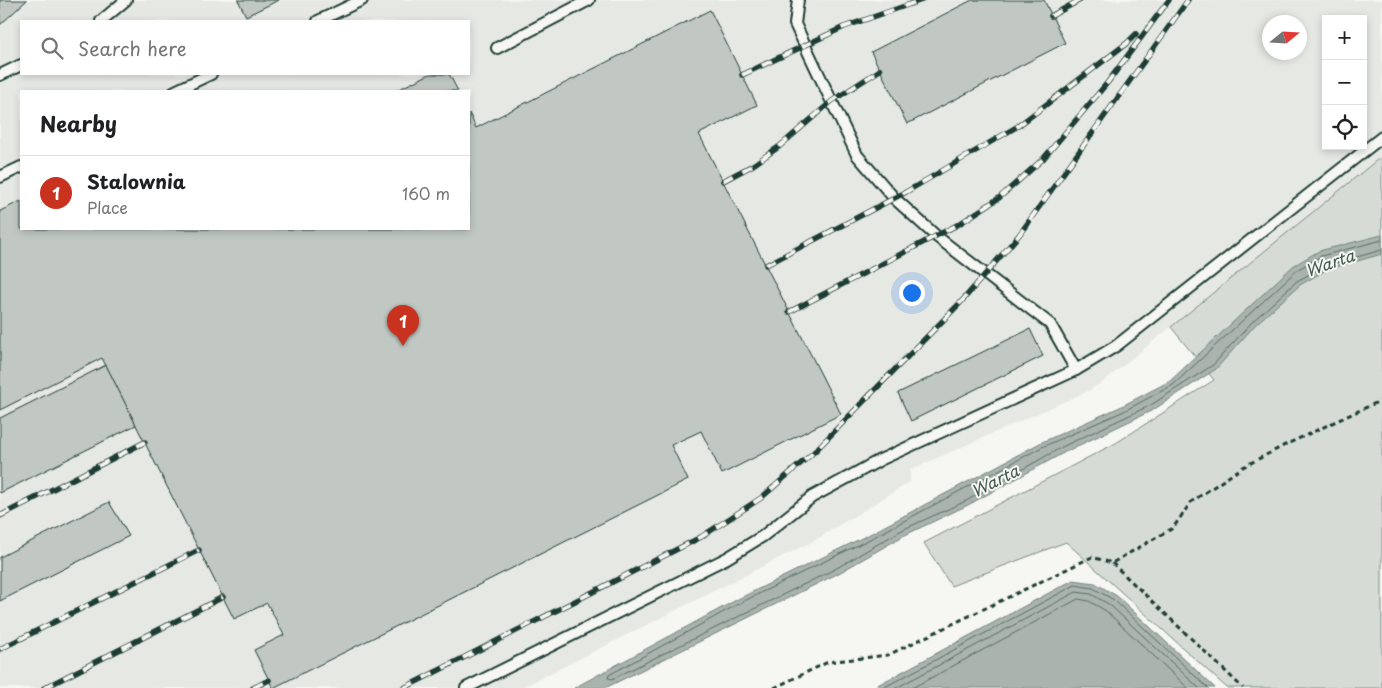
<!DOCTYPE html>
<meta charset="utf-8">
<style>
body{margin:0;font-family:"Playpen Sans",sans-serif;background:#f6f6f6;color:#202124}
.controls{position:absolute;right:15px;top:15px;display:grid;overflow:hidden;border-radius:0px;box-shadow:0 2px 8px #0003}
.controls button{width:45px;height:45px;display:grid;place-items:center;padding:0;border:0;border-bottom:1px solid #e0e0e0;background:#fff;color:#202124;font:25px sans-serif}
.compass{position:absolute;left:1262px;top:15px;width:45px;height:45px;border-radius:50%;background:#fff;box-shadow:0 2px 8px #0003;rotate:72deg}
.you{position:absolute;left:911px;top:292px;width:18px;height:18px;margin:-12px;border:4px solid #fff;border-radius:50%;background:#1a73e8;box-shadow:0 0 0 8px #1a73e833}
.badge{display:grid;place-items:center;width:32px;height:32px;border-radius:50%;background:#c8321e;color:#fff;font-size:16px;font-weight:700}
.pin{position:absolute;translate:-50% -41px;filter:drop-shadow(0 1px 2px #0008)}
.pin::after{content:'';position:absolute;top:26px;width:18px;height:15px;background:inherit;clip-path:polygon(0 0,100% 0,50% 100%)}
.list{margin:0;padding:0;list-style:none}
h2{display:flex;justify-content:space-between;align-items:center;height:65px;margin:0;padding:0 20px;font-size:21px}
h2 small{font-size:16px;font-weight:400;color:#757577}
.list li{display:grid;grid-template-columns:32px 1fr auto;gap:15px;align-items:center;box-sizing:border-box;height:75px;padding:0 20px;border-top:1px solid #e0e0e0}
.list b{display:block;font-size:19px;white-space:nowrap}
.list p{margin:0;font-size:16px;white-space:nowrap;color:#757577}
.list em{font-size:16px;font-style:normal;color:#757577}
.icon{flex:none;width:28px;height:28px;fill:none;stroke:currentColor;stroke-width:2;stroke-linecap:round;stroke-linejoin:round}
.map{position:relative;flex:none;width:1382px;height:688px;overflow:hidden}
.search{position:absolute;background:#fff;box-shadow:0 2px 8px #0003;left:20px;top:20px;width:450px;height:55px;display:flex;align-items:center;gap:12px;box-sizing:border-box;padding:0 18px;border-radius:0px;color:#757577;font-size:19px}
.panel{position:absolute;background:#fff;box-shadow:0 2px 8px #0003;left:20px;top:90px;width:450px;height:140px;border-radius:0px}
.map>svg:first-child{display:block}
.built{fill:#e6e8e4;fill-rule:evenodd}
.green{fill:#d6dbd6;stroke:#7a8c85}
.water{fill:#aab3ae;stroke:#72847d}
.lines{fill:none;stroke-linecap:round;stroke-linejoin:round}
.shore{stroke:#576c65;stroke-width:1}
.building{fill:#c1c8c3;stroke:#1f3d34}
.lane-casing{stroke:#1f3d34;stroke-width:14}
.path{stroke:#1f3d34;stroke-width:3;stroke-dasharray:5 4;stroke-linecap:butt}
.lane{stroke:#f6f6f2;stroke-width:10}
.rail-casing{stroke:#1f3d34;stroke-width:5.5}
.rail{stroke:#f6f6f2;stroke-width:4;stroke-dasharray:11;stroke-linecap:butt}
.labels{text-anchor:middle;stroke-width:4;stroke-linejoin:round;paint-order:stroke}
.water-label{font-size:16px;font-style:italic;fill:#425a52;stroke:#f6f6f2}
</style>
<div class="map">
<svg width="1382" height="688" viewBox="0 0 1382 688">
<rect width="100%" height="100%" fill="#f6f6f2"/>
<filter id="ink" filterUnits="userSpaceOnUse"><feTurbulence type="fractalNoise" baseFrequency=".02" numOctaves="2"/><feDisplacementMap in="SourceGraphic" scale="10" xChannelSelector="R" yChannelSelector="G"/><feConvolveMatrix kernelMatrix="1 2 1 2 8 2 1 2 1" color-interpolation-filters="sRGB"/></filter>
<g filter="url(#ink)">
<path class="built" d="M0,0H1382V158L1377,160L1104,381L1088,391L910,470V482L815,540L521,688H0ZM1326,19H1363V146H1326ZM21,21H469V74H21ZM1270,22H1300V52H1270ZM21,91H469V229H21Z"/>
<path class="green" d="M1382,158V688H1227L1066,542L951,586L924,543L1116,443L1214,380L1171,327L1377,160Z"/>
<g class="water">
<path d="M1382,235V254L1326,270L1300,285L1256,324L1216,369L1153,410L1067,451L968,505L905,535L837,574L605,688H574L738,599L870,534L1040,443L1120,407L1170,381L1293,266L1319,251Z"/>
<path d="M1073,580L1095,583L1117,596L1215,688H872Z"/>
</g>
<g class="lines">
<g class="shore">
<path d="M1382,240L1321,256L1297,270L1173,385L1122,412L1042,447L872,538L740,603L609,675L608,678L612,679L835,569L902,530L966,501L1064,446L1151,405L1213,365L1253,321L1297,281L1325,266L1382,250"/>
<path d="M883,688L1075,585L1093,588L1114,600L1208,688"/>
<path d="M896,688L1076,592L1091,594L1110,605L1199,688"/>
<path d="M912,688L1078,599L1089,601L1106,611L1188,688"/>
</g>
</g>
<g class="building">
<path d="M0,0H27L0,25Z"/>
<path d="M238,0H279L246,16Z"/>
<path d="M972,0H1044L1065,43L907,124L871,52Z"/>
<path d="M710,10L757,105L699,134L841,414L722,474L701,431L671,445L688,480L273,688L254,650L284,635L267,603L234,619L102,358L0,410V211L21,201V229H469V113L476,128Z"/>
<path d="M430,74H449L458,91H395Z"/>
<path d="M1030,329L1043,356L911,421L898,393Z"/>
<path d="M106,365L136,425L0,493V418Z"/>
<path d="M109,502L129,536L0,601V557Z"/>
</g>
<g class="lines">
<defs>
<g id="lane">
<path d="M798,0L795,24L857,155L894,198L936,236L1050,324L1076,370"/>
<path d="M101,21L126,0"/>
<path d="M318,21L362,0"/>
<path d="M497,48L589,0"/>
<path d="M0,75L21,65"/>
<path d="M175,91L211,74"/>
<path d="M0,177L21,167"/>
<path d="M466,688L727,558L763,536L812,497L880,460L1076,370L1116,346L1382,137"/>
</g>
</defs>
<use href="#lane" class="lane-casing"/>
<g class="path">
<path d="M1112,563L1243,688"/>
<path d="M774,688L828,662L888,655L1092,557L1112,563L1173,528L1191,502L1243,467L1287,444L1382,400"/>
</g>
<use href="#lane" class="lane"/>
<defs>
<g id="rail">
<path d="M1051,16L1080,0"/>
<path d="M742,75L844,27L922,0"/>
<path d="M723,181L753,165L780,146L832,101L880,70"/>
<path d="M766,265L906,192L1018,126L1127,43L1136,34"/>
<path d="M789,312L959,224L999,198L1043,159L1108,82L1169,0"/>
<path d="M0,516L145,442"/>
<path d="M0,649L199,550"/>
<path d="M44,688L223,597"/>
<path d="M253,688L269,680"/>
<path d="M404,688L701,537L761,498L814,452L962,301L1019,235L1188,0"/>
</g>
</defs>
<use href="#rail" class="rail-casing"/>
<use href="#rail" class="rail"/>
</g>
</g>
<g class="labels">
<g class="water-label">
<text transform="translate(1330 263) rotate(-19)" y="6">Warta</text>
<text transform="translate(995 481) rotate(-27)" y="6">Warta</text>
</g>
</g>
</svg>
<div class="controls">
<button>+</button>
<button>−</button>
<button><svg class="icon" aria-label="locate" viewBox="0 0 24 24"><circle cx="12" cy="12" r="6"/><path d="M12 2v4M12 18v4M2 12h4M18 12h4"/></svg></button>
</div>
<svg class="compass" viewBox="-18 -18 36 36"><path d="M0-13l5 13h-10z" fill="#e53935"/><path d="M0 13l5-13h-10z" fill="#757577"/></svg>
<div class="you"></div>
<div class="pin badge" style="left:403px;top:346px">1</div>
<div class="search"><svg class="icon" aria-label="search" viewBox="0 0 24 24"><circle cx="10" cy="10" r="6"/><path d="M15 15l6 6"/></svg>Search here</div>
<section class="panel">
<h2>Nearby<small></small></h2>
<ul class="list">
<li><span class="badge">1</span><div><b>Stalownia</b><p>Place</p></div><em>160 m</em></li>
</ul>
</section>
</div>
